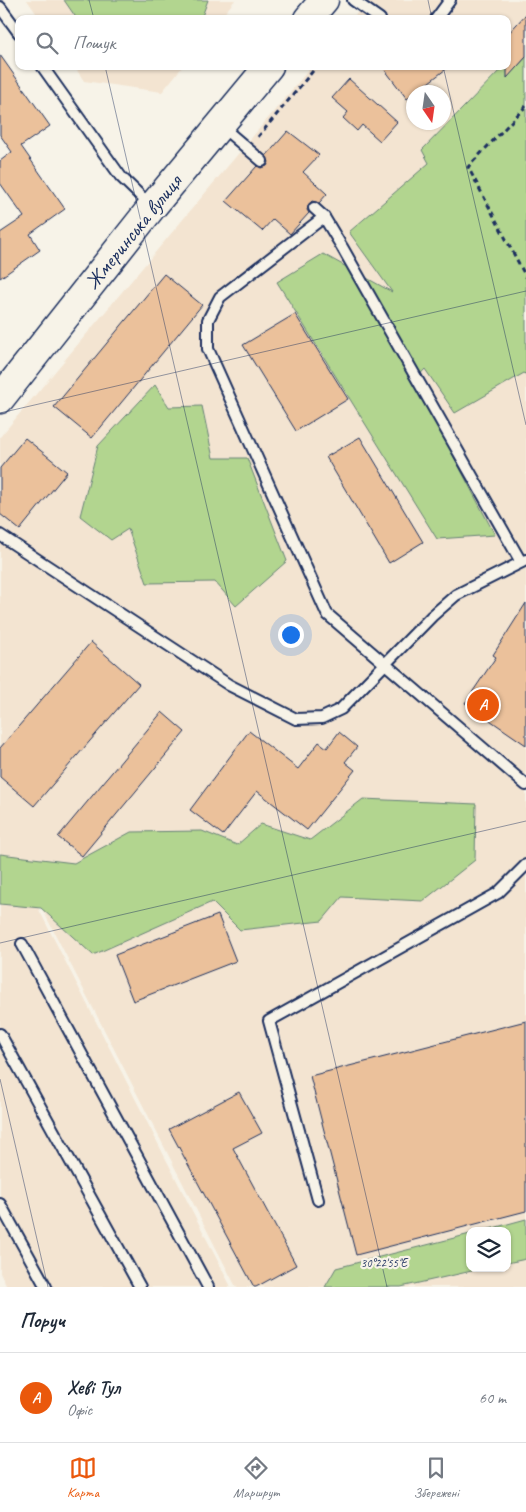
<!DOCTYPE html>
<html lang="uk">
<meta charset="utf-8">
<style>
body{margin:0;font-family:Caveat,sans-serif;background:#f6f6f7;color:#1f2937}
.controls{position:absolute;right:15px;bottom:15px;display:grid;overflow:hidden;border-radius:10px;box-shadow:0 1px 4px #0004}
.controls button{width:45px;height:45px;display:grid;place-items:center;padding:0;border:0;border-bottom:1px solid #e0e1e3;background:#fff;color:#1f2937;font:25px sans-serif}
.compass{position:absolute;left:406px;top:85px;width:45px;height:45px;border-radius:50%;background:#fff;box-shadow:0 1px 4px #0004;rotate:167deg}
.you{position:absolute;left:290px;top:634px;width:18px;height:18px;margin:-12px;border:4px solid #fff;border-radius:50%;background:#1a73e8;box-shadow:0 0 0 8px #1a73e833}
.badge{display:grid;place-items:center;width:32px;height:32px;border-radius:50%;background:#ea580c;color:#fff;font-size:16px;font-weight:700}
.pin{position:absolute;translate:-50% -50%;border:2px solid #fff;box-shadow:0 1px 5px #0006}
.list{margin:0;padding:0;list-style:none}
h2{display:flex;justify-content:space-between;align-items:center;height:65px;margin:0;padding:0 20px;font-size:21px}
h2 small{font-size:16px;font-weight:400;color:#747a83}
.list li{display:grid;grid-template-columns:32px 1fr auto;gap:15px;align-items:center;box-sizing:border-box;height:90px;padding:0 20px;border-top:1px solid #e0e1e3}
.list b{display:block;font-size:19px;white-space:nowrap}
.list p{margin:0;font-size:16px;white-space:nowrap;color:#747a83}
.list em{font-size:16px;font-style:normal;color:#747a83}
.icon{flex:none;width:28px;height:28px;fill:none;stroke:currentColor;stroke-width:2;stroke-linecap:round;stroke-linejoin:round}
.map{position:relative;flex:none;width:526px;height:1287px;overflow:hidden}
.search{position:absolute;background:#fff;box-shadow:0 1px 4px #0004;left:15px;right:15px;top:15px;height:55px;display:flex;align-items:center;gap:12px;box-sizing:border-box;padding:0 18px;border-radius:10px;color:#747a83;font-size:19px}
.sheet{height:155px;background:#fff}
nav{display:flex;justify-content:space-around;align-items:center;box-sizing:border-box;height:70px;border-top:1px solid #e0e1e3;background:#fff;font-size:14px;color:#747a83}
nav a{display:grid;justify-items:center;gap:2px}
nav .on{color:#ea580c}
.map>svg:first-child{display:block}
.built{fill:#f3e4d1;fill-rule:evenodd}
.green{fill:#b2d58f;stroke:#668276}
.building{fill:#ebc19b;stroke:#1b2f5e}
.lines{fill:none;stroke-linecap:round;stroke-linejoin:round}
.service-casing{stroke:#1b2f5e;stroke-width:14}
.secondary-casing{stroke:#1b2f5e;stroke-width:31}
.path{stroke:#1b2f5e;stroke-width:3;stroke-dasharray:5 4;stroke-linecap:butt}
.service{stroke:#f7f3e8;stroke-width:10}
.secondary{stroke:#f7f3e8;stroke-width:28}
.ticks{fill:none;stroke:#1b2f5e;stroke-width:1;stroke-opacity:0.45}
.labels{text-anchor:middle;stroke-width:4.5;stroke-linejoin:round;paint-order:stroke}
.street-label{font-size:21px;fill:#1b2f5e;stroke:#f7f3e8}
.ticks-label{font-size:12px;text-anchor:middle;fill:#1b2f5e;stroke:#f7f3e8;stroke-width:4.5;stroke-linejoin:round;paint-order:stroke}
</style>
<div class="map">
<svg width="526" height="1287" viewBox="0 0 526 1287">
<rect width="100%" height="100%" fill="#f7f3e8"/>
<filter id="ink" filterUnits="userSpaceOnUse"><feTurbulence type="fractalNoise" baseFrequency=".02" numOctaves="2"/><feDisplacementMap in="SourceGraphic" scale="10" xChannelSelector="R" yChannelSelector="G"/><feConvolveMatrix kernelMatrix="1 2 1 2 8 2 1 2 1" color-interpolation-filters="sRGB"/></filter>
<g filter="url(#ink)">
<g class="built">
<path d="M27,0H235L220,19H40Z"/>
<path d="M368,0H526V57L516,68L507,63V19H352Z"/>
<path d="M74,66H183L162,92L84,81Z"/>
<path d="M312,66H504L423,150L526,340V1251L507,1231H470V1264L365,1287H236L31,887L0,890V437ZM414,92H444V122H414Z"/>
<path d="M29,890L231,1287H7L0,1273V894Z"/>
<path d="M526,1257V1287H390L475,1268H507V1261Z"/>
</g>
<g class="green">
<path d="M64,0H208L201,19H77Z"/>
<path d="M526,57V375L524,373L455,413L425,369L414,381L495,535L437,539L277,282L323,254L392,292L349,232L429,163L422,150L504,66H507L509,62L516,68Z"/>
<path d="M155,385L169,407L202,406L213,458H247L287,561L236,606L215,582L147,583L128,529L111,540L80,516L98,446Z"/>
<path d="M363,799L476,804L475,860L423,901L342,897L322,921L240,930L212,902L93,955L41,908L0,904V854L74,863L131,832L202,831L237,845L261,824L310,840Z"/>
<path d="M526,1219V1259L507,1263V1231H482Z"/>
<path d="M470,1234V1268H485L401,1287H325L336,1268Z"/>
</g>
<g class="building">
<path d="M526,14V57L507,78V35Z"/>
<path d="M0,55L50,126L21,146L65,209L30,234L40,250L0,278V233L24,217L0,183V161L12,152L0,135Z"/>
<path d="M382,66H450L407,99Z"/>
<path d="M349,79L397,122L380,141L362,125L357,131L343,118L348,112L332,98Z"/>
<path d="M288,131L319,155L303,172L327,194L319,203L312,201L309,204L307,210L309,213L290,234L273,219L262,231L226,201L257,166L261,168L267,166L269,162L266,156Z"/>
<path d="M164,274L202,305L92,438L54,407Z"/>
<path d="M295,314L348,399L296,431L243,345Z"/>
<path d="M360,437L423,542L389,563L326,457Z"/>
<path d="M25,438L67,472L20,530L0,514V468Z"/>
<path d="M526,603V745L465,703L496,657L493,655Z"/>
<path d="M91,642L139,684L34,806L0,777V748Z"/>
<path d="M162,712L185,732L82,856L58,837Z"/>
<path d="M249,731L298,769L319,742L327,748L339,732L357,747L345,762L355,770L307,830L257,791L223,835L190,810Z"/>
<path d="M218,915L236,961L133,1001L115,955Z"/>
<path d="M526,1021V1211L356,1255L310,1076Z"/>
<path d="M239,1092L262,1133L233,1148L296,1265L256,1287H254L169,1129Z"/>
</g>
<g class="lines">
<defs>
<g id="service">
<path d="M353,0L380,19"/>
<path d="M0,7L19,33"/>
<path d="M436,19L450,0"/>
<path d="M42,66L121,177L152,207"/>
<path d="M221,126L262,161"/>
<path d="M314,208L324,217L342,247L521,562"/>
<path d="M324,217L220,297L208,320V349L327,614L526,785"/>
<path d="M0,535L229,685L296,719L322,718L341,709L432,616L456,595L526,560"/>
<path d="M22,944L208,1287"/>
<path d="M0,1034L140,1287"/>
<path d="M318,1200L269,1021L498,893L526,865"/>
<path d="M0,1204L46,1287"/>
</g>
<g id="secondary">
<path d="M308,19L324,0"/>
<path d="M0,399L152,207L269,66"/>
</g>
</defs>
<use href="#service" class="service-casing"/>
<use href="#secondary" class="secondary-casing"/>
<g class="path">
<path d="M526,106L468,167L526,277"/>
<path d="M258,137L317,66"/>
</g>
<use href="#service" class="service"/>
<use href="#secondary" class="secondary"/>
</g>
</g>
<path class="ticks" d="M89,0L94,19M428,0L432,19M105,66L387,1287M443,66L526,425M0,413L526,291M0,943L526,821M0,1079L48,1287"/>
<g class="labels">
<g class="street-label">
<text transform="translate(133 232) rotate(-51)" y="7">Жмеринська вулиця</text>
</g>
</g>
<g class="ticks-label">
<text x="384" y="1267">30°22'55"E</text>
</g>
</svg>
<div class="controls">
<button><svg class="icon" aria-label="layers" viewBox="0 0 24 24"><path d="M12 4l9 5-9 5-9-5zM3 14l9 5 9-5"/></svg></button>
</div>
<svg class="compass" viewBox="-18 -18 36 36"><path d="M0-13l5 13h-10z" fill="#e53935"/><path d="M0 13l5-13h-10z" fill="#747a83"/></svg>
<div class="you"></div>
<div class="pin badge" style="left:483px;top:705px">A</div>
<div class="search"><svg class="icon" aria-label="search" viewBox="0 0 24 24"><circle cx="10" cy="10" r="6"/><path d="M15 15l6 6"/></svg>Пошук</div>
</div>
<section class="sheet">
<h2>Поруч<small></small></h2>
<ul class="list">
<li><span class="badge">A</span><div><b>Хеві Тул</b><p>Офіс</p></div><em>60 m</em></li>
</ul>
</section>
<nav>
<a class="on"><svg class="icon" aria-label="map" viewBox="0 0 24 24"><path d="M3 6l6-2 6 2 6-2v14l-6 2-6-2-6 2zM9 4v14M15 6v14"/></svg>Карта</a>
<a><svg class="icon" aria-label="directions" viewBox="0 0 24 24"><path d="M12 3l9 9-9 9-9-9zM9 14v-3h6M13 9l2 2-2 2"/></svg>Маршрут</a>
<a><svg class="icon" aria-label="saved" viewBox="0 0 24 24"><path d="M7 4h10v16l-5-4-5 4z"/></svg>Збережені</a>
</nav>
